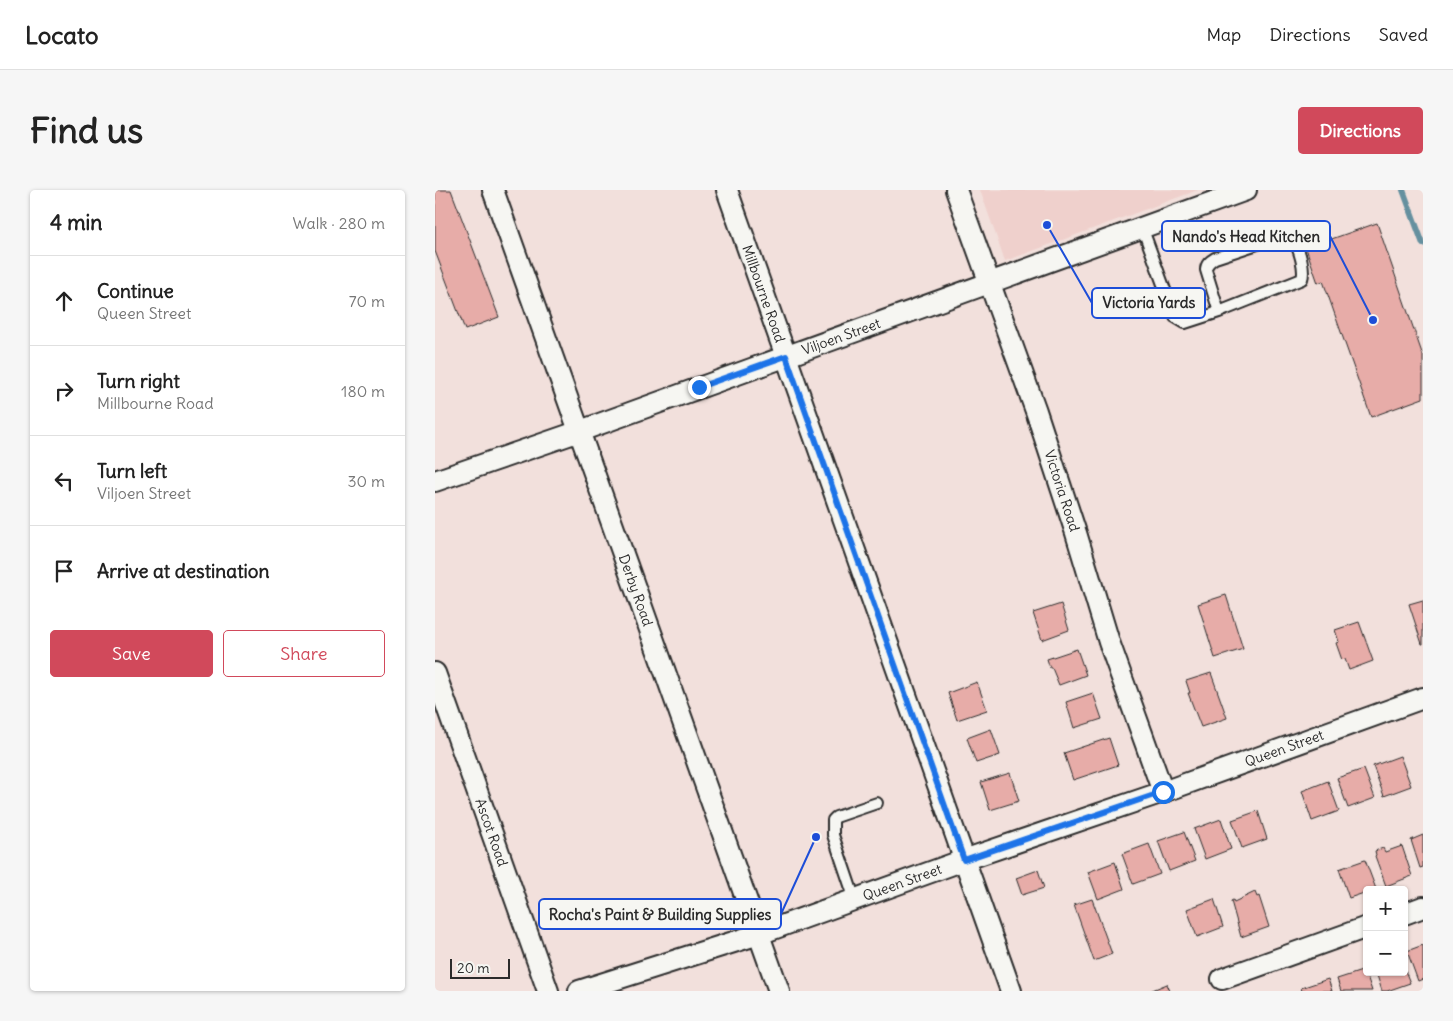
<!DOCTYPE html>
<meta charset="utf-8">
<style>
body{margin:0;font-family:Delius,sans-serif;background:#f6f6f6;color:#222}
.controls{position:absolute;right:15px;bottom:15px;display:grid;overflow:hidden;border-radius:5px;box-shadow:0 1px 4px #0004}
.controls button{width:45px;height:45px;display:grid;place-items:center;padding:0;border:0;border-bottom:1px solid #e0e0e0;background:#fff;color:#222;font:25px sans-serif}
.scale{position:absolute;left:15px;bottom:12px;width:60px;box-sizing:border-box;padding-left:5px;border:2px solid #2b2b2b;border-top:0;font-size:14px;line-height:18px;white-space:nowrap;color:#2b2b2b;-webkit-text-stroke:4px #f6f6f2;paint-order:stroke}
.stop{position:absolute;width:15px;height:15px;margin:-11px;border:4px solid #1a73e8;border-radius:50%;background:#fff}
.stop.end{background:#1a73e8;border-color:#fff;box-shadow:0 1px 5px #0008}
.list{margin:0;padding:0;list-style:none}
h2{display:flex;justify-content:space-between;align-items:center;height:65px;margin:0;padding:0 20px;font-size:21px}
h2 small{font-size:16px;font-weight:400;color:#767676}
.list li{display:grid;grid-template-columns:32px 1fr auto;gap:15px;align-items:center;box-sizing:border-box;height:90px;padding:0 20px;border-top:1px solid #e0e0e0}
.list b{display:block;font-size:19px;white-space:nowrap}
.list p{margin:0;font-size:16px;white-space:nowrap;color:#767676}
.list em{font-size:16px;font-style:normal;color:#767676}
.actions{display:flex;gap:10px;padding:15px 20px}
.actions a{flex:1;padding:11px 0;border:1px solid #d1495b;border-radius:5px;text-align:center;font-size:18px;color:#d1495b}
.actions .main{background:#d1495b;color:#fff}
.icon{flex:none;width:28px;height:28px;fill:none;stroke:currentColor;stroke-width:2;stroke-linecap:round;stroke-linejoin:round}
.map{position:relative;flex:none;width:988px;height:801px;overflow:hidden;border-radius:5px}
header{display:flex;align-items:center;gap:30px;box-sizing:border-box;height:70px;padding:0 25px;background:#fff;border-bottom:1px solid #e0e0e0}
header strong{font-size:24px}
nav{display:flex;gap:28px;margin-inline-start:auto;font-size:18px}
.intro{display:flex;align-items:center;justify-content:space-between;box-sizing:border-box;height:120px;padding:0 30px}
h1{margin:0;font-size:35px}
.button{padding:12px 22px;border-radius:5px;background:#d1495b;color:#fff;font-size:18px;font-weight:700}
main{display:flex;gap:30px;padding:0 30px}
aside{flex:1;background:#fff;border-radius:5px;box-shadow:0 1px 4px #0004}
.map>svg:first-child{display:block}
.built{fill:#efd0cc}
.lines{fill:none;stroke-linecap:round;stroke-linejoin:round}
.stream{stroke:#65909f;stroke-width:6}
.building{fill:#e7aca8;stroke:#2b2b2b}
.service-casing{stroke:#2b2b2b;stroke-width:14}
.minor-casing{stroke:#2b2b2b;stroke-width:24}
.service{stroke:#f6f6f2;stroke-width:10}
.minor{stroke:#f6f6f2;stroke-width:20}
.route{stroke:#1a73e8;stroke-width:6}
.labels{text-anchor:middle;stroke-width:4.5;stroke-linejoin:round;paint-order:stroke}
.street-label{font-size:14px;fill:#2b2b2b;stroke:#f6f6f2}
.leader{fill:none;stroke:#1d4ed8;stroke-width:2}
.callout-dot{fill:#1d4ed8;stroke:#f6f6f2;stroke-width:2}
.callout{fill:#f6f6f2;stroke:#1d4ed8;stroke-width:2}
.callout-label{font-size:15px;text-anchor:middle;font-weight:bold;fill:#2b2b2b}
</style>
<header>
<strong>Locato</strong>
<nav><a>Map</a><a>Directions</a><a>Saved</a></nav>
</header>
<div class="intro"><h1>Find us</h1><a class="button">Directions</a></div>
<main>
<aside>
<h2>4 min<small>Walk · 280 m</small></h2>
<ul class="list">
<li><svg class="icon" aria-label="ahead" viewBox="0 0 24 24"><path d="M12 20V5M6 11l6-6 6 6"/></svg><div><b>Continue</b><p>Queen Street</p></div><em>70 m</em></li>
<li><svg class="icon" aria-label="right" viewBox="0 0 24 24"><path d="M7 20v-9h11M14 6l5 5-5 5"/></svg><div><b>Turn right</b><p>Millbourne Road</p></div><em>180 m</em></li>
<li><svg class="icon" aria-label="left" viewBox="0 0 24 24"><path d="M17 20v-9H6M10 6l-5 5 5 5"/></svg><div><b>Turn left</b><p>Viljoen Street</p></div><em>30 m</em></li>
<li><svg class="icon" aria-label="arrive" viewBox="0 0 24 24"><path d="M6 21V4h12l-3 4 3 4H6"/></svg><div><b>Arrive at destination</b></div></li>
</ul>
<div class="actions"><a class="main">Save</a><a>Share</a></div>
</aside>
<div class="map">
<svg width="988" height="801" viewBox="0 0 988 801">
<rect width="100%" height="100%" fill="#f2e0dc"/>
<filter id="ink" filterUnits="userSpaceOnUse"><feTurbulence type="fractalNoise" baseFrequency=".02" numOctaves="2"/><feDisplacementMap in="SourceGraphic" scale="10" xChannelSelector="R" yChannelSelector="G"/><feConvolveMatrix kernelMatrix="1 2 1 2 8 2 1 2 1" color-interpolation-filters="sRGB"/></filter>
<g filter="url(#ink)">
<path class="built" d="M545,0H763L570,71Z"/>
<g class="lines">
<path class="stream" d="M968,0L988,54"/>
</g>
<g class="building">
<path d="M0,0H16L64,127L30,140L0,61Z"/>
<path d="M942,33L988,166V208L936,227L888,91L883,93L871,58Z"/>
<path d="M791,405L808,459L780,468L763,414Z"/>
<path d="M988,410V454H987L974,414Z"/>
<path d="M626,414L634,440L607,450L598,423Z"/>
<path d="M924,432L938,471L914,480L910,469L907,470L901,453L904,452L900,440Z"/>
<path d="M642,459L651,485L624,495L617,478H615L612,469Z"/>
<path d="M776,483L792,528L766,537L753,503H755L751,491Z"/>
<path d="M542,492L552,520L522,530L513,503Z"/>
<path d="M658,503L667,529L639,538L631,512Z"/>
<path d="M556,539L565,565L541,573L532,548Z"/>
<path d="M674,548L683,575L638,590L629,563Z"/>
<path d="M965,566L976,596L949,606L938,576Z"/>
<path d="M929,579L940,608L913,618L902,588Z"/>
<path d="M575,583L584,611L555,620L546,592Z"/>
<path d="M893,591L904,621L877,631L867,601Z"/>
<path d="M823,621L832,649L807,658L797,630Z"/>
<path d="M786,629L796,659L770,669L759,639Z"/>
<path d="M749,642L760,671L734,681L723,651Z"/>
<path d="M988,645V677L985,678L976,650Z"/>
<path d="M714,654L725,684L698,694L687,664Z"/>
<path d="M967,656L977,686L951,696L940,666L941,665L940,661L948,658L950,662Z"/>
<path d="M930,670L941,699L932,700V702L914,708L904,679Z"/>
<path d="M680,672L689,699L663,709L653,682Z"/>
<path d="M603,680L609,698L587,705L581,688Z"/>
<path d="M820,702L822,707L824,706L834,737L806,747L796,711L798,710L799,712Z"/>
<path d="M657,709L677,764L659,771L639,715Z"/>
<path d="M779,709L788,737L762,747L752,719Z"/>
<path d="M988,755V789L983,791L972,761Z"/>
<path d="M969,778L975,793L952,801H947L941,782H969Z"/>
<path d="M930,780L937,801H906L902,789Z"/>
<path d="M893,789L897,801H867L866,798Z"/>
<path d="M732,794L735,801H715Z"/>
</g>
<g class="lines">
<defs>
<g id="service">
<path d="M707,37L740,127L750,133L784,122L867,89C870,80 865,59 858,51C855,47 851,46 847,46L780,68C775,71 771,74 771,80L784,122"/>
<path d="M420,710L398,645V630L401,627L442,613"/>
</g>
<g id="minor">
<path id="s1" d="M58,0L344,801"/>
<path id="s2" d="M292,0L576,801"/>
<path id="s3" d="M521,0L601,221L641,343L674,452L728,602"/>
<path id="s4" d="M0,291L145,241L811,0"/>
<path id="s5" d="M0,483L113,801"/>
<path d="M969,724L988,717"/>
<path d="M787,789L932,737"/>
<path id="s6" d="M144,801L324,744L529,670L728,602L988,508"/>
</g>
</defs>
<use href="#service" class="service-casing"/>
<use href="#minor" class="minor-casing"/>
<use href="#service" class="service"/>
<use href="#minor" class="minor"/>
</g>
</g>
<g class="lines" filter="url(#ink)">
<path class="route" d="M264,197L351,166L529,670L728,602"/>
</g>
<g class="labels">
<g class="street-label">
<text dy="5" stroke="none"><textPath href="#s2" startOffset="110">Millbourne Road</textPath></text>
<text dy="5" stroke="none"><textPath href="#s4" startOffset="431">Viljoen Street</textPath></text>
<text dy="5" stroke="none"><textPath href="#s3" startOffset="319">Victoria Road</textPath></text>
<text dy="5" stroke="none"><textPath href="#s1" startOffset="425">Derby Road</textPath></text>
<text dy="5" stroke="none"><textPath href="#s6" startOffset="746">Queen Street</textPath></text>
<text dy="5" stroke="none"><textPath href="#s5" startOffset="169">Ascot Road</textPath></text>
<text dy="5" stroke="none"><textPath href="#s6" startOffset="341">Queen Street</textPath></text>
</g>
</g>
<path class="leader" d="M938 130L895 46M612 35L657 113M381 647L346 724"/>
<g class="callout-dot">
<circle cx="938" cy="130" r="5"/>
<circle cx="612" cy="35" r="5"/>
<circle cx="381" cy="647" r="5"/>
</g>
<g class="callout">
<rect x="727" y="31" width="168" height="30" rx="5"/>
<rect x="657" y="98" width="113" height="30" rx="5"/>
<rect x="104" y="709" width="242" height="30" rx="5"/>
</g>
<g class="callout-label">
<text x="811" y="52">Nando's Head Kitchen</text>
<text x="714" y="118">Victoria Yards</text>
<text x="225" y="730">Rocha's Paint &amp; Building Supplies</text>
</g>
</svg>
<div class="controls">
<button>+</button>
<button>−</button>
</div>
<div class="scale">20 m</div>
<div class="stop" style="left:728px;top:602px"></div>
<div class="stop end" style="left:264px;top:197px"></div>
</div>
</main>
